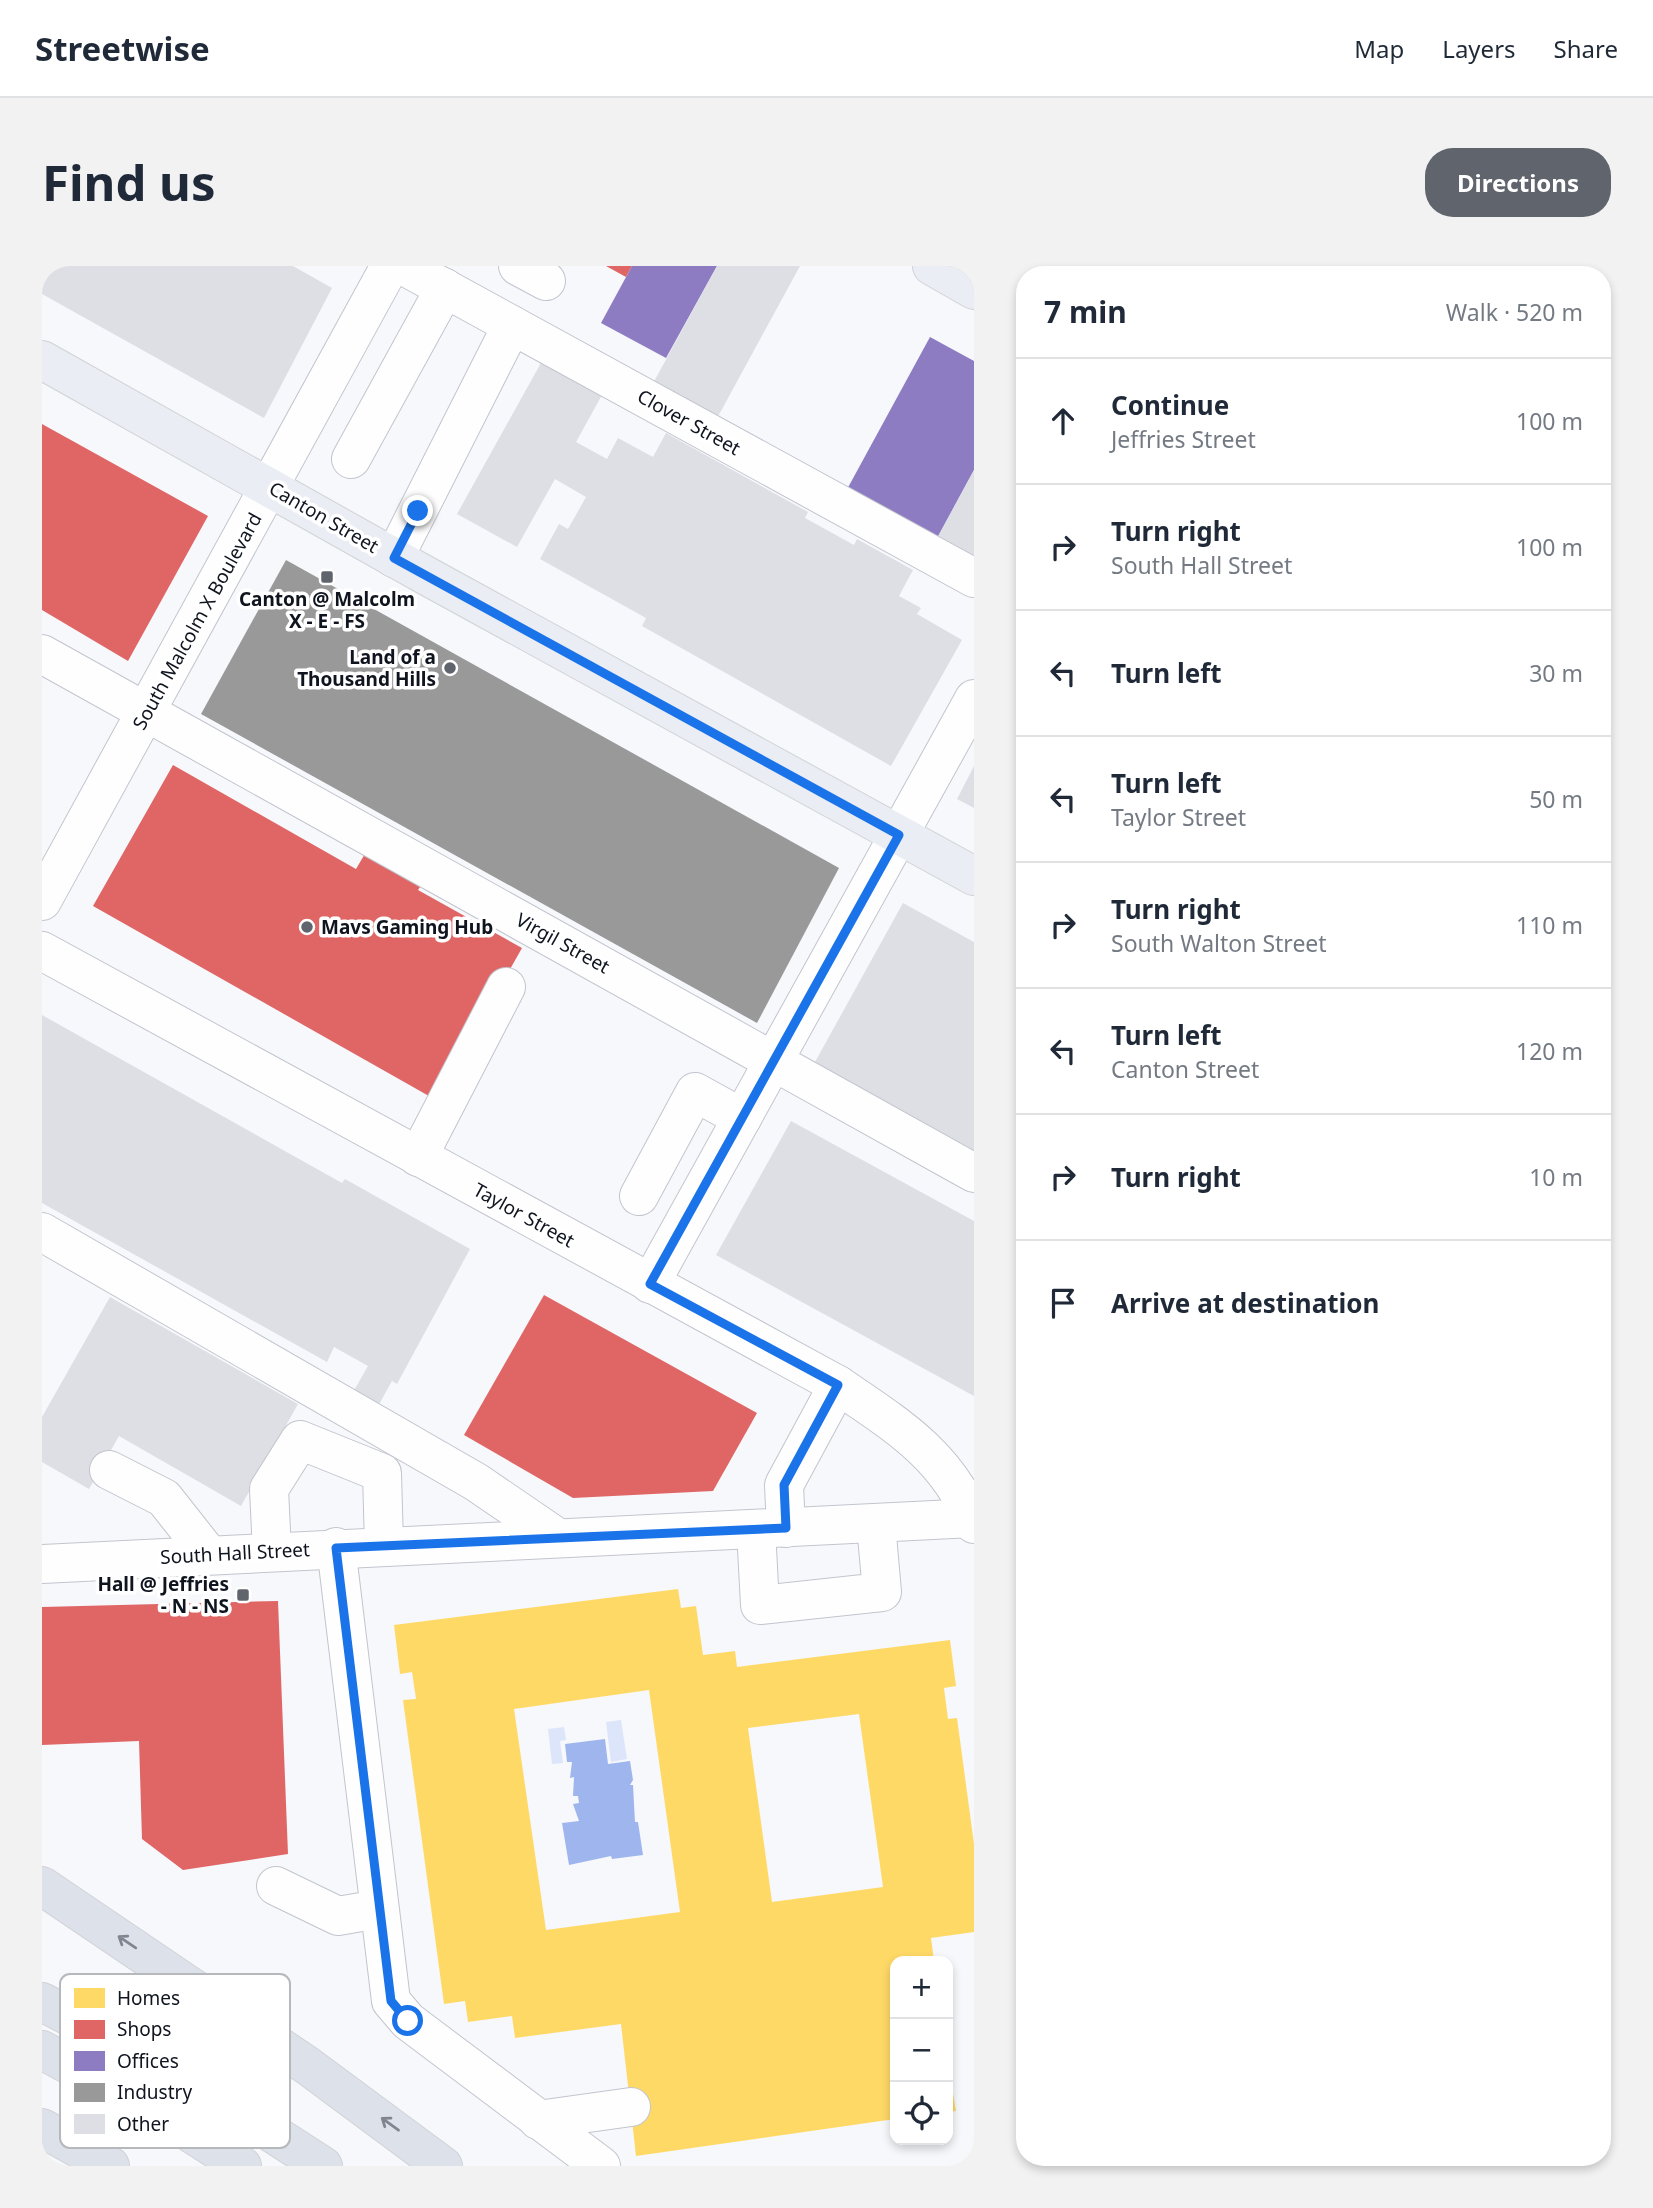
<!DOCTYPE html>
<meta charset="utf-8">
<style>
body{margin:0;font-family:"Noto Sans",sans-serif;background:#f2f2f3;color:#1f2937}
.controls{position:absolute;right:21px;bottom:21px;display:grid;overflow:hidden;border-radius:14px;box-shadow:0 4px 10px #0003}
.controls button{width:63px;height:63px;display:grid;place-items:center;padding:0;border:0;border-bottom:2px solid #e0e1e3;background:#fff;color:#1f2937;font:35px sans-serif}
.stop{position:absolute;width:21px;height:21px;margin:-16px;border:5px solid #1a73e8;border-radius:50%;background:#fff}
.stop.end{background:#1a73e8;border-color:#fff;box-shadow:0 2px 7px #0008}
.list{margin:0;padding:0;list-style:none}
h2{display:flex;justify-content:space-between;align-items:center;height:91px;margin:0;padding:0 28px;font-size:30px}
h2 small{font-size:23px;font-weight:400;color:#747a83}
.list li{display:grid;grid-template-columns:46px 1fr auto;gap:21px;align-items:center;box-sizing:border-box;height:126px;padding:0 28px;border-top:2px solid #e0e1e3}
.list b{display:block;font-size:26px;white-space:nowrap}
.list p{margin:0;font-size:23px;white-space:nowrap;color:#747a83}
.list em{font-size:23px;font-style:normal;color:#747a83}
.icon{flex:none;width:38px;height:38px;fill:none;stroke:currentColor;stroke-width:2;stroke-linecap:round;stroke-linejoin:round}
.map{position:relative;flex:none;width:932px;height:1900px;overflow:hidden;border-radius:28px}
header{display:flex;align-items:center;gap:42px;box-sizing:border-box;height:98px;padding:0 35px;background:#fff;border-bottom:2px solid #e0e1e3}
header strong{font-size:33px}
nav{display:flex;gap:38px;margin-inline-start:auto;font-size:24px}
.intro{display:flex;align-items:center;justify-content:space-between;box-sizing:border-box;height:168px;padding:0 42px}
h1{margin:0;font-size:49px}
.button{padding:18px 32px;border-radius:28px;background:#60646c;color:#fff;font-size:24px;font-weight:700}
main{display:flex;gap:42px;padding:0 42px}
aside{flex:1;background:#fff;border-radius:28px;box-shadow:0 4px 10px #0003}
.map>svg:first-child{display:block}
.green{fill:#dce5fa}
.water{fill:#9fb5ed}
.homes{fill:#ffd966;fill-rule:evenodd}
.shops{fill:#e06666}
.offices{fill:#8e7cc3}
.industry{fill:#999}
.building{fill:#dddfe4}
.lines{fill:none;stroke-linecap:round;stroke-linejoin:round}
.minor-casing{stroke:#c2c5cd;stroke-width:40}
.major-casing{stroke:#d1d2d6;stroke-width:40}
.highway-casing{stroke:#d1d2d6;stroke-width:40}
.minor{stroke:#fefeff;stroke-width:38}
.major{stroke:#eaedf3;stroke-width:38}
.highway{stroke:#dde1ea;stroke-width:38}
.oneway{stroke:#80858f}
.route{stroke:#1a73e8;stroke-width:9}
.poi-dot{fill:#60646c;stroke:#fff;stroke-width:2.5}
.labels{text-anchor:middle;stroke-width:7;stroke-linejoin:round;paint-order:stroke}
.street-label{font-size:19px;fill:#0f141f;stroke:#fff}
.poi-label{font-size:19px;font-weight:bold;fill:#0f141f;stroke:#fff;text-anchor:end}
.key{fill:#fff;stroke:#b7b8bc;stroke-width:2}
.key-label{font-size:19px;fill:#0f141f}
</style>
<header>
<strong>Streetwise</strong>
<nav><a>Map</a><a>Layers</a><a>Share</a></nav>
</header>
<div class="intro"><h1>Find us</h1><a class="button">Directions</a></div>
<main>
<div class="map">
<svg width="932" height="1900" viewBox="0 0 932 1900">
<rect width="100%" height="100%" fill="#f6f8fc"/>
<g class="green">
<path d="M579,1454L585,1493L569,1496L564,1456Z"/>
<path d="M522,1461L524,1474L518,1475L521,1497L510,1498L506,1463Z"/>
</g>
<path class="water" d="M563,1473L566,1498L588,1495L591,1514L588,1519H591L593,1556H596L601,1589L570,1593L569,1590L527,1599L520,1557L537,1555L531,1538L537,1537L536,1530H531L532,1511L528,1512L530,1496H525L523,1478Z"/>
<g class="homes">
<path d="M636,1323L639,1342L654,1340L661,1389L693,1385L695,1401L908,1374L914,1420L902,1422L906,1453L915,1452L932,1578V1666L889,1672L892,1695H853V1853L594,1890L579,1758L473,1772L470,1750L426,1756L423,1735L402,1738L361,1434L374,1433L370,1406L358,1408L352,1359ZM607,1424L638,1646L504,1664L472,1443ZM817,1448L841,1621L730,1636L706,1462Z"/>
<path d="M906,1798L914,1845L906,1846Z"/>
</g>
<g class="shops">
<path d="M564,0H590L584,11Z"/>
<path d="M0,158L166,250L86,395L0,344Z"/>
<path d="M131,499L314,603L324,586L380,618L376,624L480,682L394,834L51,640Z"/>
<path d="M502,1029L715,1147L671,1225L531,1232L422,1169Z"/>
<path d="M236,1335L246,1588L141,1604L100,1573L97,1475L0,1479V1341Z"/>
</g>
<g class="offices">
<path d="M590,0H675L624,92L559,57Z"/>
<path d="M888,71L932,95V204L893,276L803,227Z"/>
</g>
<path class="industry" d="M244,294L797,602L715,757L159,448Z"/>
<g class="building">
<path d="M0,0H251L290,22L222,152L0,28Z"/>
<path d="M675,0H758L673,156L609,121Z"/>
<path d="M500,95L560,129L534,176L565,193L576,172L611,191L624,167L766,246L763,252L812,279L815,273L871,304L857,330L879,342L875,348L920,374L849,500L600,360L604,352L498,293L517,258L526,263L544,231L513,213L475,281L415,248Z"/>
<path d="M932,204V298L893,276Z"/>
<path d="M932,500V542L915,533Z"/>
<path d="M861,637L932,676V884L773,796Z"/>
<path d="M0,749L300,917L303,913L428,983L355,1118L350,1115L335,1142L310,1128L326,1100L292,1081L285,1096L0,937Z"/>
<path d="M749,855L932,955V1130L674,989Z"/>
<path d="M68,1031L256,1138L199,1240L77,1170L47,1223L0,1196V1151Z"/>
</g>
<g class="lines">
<defs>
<g id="minor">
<path d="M362,0L932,312"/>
<path d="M476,0L504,15"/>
<path d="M309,193L403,22"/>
<path d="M352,292L470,59"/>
<path d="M0,388L932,907"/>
<path d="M0,635L348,0"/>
<path d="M0,685L796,1119C853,1158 907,1190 932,1258"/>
<path d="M376,891L464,721"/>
<path d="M597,930L653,826L700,852"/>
<path d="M0,966L434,1216L516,1272"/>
<path d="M608,1018L932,433"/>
<path d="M67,1204L122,1232L167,1289"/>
<path d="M744,1262L742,1219L796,1119"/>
<path d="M714,1264L718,1339L840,1326L834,1258"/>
<path d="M294,1281L349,1735L366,1755L559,1900"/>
<path d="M230,1286L227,1223L258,1174L340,1207L342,1279"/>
<path d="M0,1298L932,1252"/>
<path d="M234,1620L296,1650L337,1643"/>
<path d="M496,1854L589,1841"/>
</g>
<g id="major">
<path d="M890,0L932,24"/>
<path d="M0,94L383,309L932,610"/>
</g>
<g id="highway">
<path d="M0,1620L266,1800L401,1900"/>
<path d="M0,1736L137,1807L281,1900"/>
<path d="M0,1784L130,1855L200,1900"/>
<path d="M0,1862L68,1900"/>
</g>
</defs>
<use href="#minor" class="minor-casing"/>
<use href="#major" class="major-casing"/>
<use href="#highway" class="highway-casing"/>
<use href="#minor" class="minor"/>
<use href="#major" class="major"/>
<use href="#highway" class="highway"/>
</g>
<defs><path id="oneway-shaft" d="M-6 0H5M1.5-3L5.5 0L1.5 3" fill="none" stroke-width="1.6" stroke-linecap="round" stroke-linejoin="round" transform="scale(1.75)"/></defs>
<g class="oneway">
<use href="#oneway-shaft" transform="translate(85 1676) rotate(-146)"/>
<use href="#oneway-shaft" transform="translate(348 1858) rotate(-144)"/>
</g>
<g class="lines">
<path class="route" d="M366,1755L349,1735L294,1282L744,1262L742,1219L796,1119L608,1018L857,569L352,292L376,245"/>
</g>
<g class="poi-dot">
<rect x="278" y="304" width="14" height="14" rx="3.5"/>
<circle cx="408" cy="402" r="7"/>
<circle cx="265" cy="661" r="7"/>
<rect x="194" y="1322" width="14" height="14" rx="3.5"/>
</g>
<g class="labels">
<g class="street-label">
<text transform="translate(647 156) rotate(29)" y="7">Clover Street</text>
<text transform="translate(282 251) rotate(30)" y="7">Canton Street</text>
<text transform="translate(155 355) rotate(-61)" y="7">South Malcolm X Boulevard</text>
<text transform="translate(521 677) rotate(29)" y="7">Virgil Street</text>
<text transform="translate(482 949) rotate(29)" y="7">Taylor Street</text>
<text transform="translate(193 1287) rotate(-3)" y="7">South Hall Street</text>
</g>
<g class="poi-label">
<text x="285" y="340" text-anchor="middle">Canton @ Malcolm<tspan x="285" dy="22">X - E - FS</tspan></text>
<text x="394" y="398">Land of a<tspan x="394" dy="22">Thousand Hills</tspan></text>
<text x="279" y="668" text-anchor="start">Mavs Gaming Hub</text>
<text x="187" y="1325">Hall @ Jeffries<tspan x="187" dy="22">- N - NS</tspan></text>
</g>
</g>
<rect x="18" y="1708" width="230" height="174" rx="10" class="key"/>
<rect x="32" y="1722" width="31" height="20" fill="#ffd966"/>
<rect x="32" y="1754" width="31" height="19" fill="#e06666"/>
<rect x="32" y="1785" width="31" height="20" fill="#8e7cc3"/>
<rect x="32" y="1817" width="31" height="19" fill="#999"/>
<rect x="32" y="1848" width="31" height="20" fill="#dddfe4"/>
<g class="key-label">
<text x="75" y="1739">Homes</text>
<text x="75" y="1770">Shops</text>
<text x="75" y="1802">Offices</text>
<text x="75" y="1833">Industry</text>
<text x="75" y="1865">Other</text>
</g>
</svg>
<div class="controls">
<button>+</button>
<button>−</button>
<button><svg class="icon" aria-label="locate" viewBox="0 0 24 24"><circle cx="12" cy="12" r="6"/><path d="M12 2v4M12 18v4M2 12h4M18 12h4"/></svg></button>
</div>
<div class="stop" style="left:366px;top:1755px"></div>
<div class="stop end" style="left:376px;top:245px"></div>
</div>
<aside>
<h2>7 min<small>Walk · 520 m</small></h2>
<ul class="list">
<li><svg class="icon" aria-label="ahead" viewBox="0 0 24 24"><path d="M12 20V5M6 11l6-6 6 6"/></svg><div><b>Continue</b><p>Jeffries Street</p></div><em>100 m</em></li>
<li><svg class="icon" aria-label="right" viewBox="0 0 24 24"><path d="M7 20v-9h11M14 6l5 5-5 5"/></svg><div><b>Turn right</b><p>South Hall Street</p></div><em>100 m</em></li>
<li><svg class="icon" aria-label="left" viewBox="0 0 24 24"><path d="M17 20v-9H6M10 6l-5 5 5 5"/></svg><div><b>Turn left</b></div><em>30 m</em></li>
<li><svg class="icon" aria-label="left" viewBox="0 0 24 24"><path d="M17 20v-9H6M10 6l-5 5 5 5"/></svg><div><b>Turn left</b><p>Taylor Street</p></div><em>50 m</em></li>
<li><svg class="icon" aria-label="right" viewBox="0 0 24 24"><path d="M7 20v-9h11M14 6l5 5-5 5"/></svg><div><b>Turn right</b><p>South Walton Street</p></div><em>110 m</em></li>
<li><svg class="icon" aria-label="left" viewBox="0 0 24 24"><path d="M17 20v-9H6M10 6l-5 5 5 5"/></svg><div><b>Turn left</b><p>Canton Street</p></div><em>120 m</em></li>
<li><svg class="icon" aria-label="right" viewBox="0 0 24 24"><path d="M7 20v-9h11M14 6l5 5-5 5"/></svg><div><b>Turn right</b></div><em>10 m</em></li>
<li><svg class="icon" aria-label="arrive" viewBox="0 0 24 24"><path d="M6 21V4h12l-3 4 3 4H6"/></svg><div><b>Arrive at destination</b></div></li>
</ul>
</aside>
</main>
